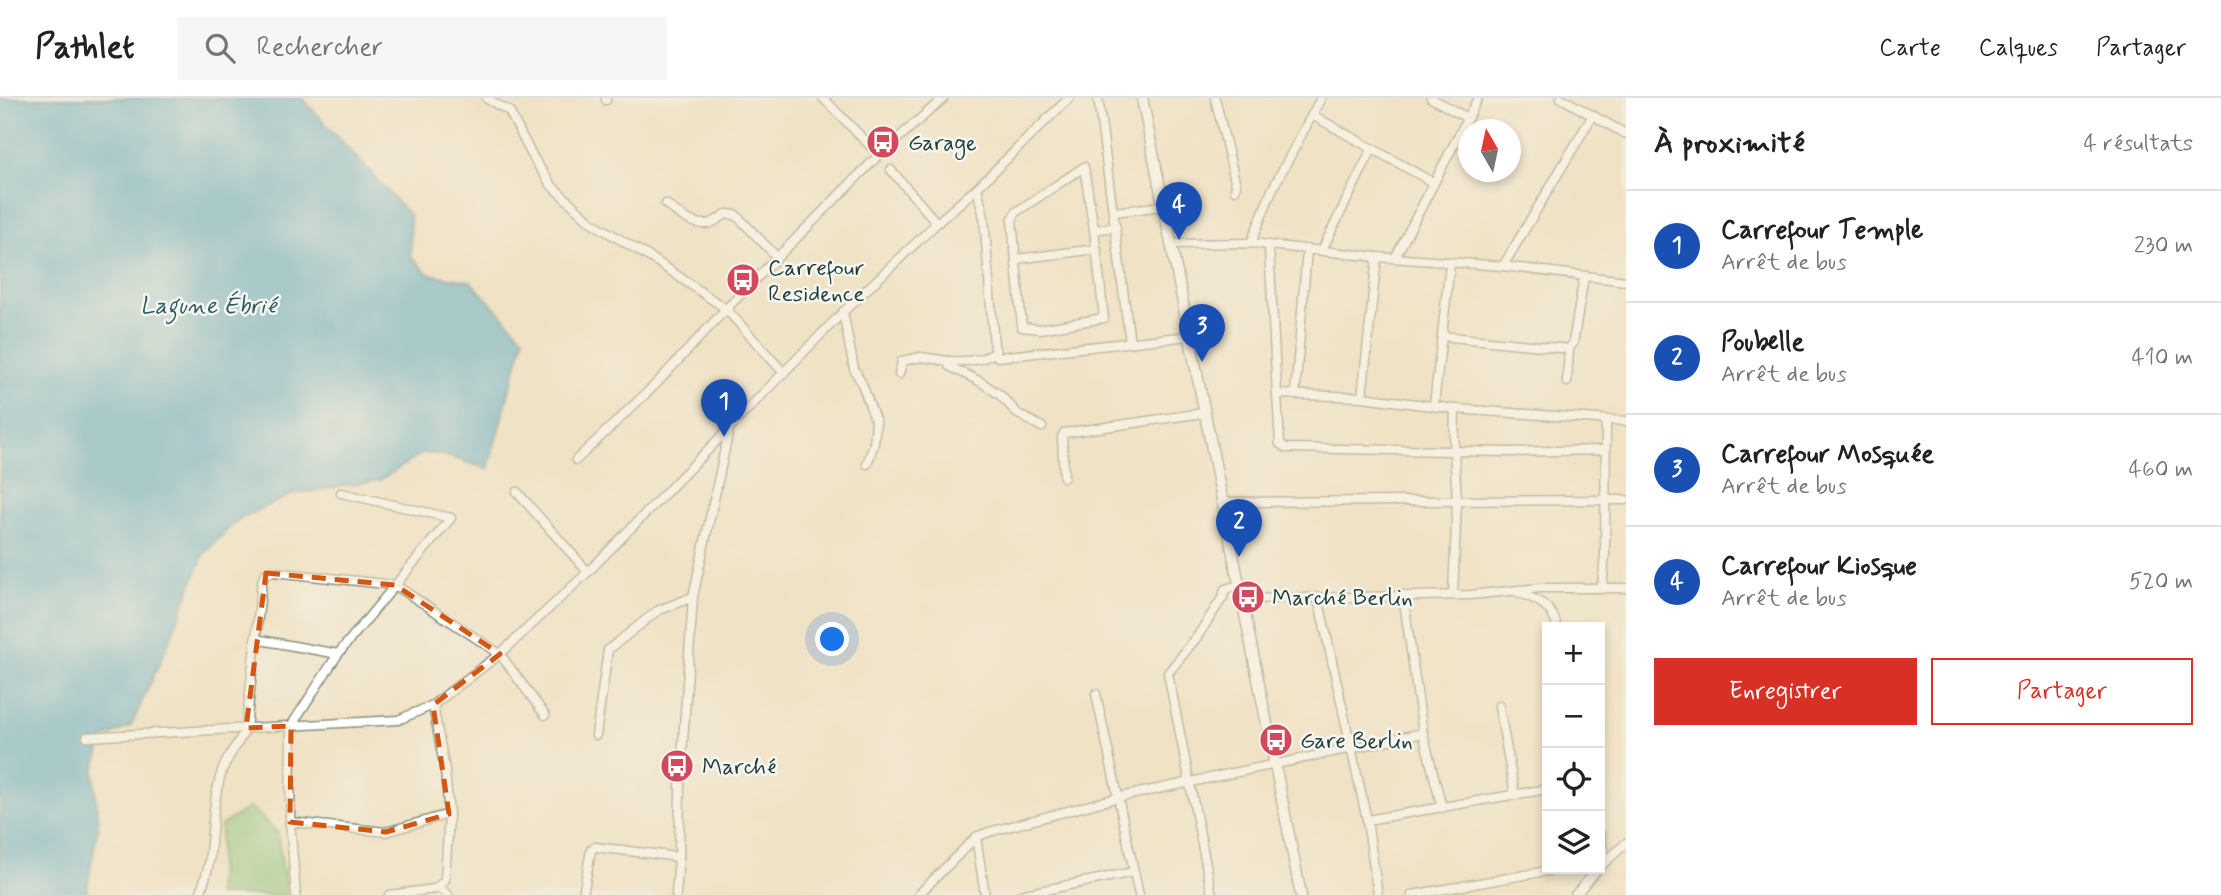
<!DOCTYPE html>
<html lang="fr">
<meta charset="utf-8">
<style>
body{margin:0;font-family:Mynerve,sans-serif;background:#f6f6f6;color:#222}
.controls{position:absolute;right:21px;bottom:21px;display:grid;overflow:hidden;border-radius:0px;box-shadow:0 4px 10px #0003}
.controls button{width:63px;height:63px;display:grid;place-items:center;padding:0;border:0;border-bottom:2px solid #e0e0e0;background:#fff;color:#222;font:35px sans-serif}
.compass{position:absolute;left:1458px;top:21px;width:63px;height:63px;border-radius:50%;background:#fff;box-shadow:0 4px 10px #0003;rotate:351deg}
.you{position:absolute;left:833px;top:542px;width:24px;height:24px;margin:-18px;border:5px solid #fff;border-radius:50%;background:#1a73e8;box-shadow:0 0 0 10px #1a73e833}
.badge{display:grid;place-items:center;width:46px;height:46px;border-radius:50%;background:#d93025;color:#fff;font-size:23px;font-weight:700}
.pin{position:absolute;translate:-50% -58px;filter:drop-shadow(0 2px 4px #0008)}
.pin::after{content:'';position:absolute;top:37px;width:24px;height:21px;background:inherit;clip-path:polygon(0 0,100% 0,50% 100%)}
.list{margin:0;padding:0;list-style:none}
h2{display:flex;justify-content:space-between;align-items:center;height:91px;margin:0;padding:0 28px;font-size:30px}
h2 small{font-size:23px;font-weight:400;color:#767676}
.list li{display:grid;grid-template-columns:46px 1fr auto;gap:21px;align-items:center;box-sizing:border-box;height:112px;padding:0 28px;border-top:2px solid #e0e0e0}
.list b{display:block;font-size:26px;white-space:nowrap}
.list p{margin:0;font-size:23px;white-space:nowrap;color:#767676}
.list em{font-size:23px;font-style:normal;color:#767676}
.actions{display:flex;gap:14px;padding:21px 28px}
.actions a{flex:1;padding:16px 0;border:2px solid #d93025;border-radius:0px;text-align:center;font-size:24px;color:#d93025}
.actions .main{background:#d93025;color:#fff}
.icon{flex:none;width:38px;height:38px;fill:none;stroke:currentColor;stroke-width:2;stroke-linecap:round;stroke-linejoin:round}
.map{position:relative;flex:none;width:1626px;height:797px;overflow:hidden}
header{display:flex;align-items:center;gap:42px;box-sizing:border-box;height:98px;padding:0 35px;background:#fff;border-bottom:2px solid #e0e0e0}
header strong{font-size:33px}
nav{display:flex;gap:38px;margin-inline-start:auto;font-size:24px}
.search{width:490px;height:63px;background:#f6f6f6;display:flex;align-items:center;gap:18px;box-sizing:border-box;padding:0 24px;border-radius:0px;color:#767676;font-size:26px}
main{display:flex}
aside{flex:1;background:#fff}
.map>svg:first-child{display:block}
.green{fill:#83c57e;stroke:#518159;stroke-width:2}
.water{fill:#52aacf;stroke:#387482;stroke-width:2}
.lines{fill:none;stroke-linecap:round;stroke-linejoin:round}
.minor-casing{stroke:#88907c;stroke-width:11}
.tertiary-casing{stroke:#88907c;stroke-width:13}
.minor{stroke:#fff;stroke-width:8}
.tertiary{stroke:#fff;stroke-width:10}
.marked{fill:none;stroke:#d45610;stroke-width:5;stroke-dasharray:14 9;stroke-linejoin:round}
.labels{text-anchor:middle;stroke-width:5;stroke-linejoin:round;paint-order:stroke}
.poi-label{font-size:23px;fill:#1f3d34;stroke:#f6f6f2;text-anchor:start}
.water-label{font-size:24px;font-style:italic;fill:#2e5e62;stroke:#f6f6f2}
</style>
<header>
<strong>Pathlet</strong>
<div class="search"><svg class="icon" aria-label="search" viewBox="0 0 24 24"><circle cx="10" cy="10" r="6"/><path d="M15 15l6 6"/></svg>Rechercher</div>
<nav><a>Carte</a><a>Calques</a><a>Partager</a></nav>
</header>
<main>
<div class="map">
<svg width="1626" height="797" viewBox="0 0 1626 797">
<rect width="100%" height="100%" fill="#f6f6f2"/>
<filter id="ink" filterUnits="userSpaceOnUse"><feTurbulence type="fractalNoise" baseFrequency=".0143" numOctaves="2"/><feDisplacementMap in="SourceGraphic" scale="14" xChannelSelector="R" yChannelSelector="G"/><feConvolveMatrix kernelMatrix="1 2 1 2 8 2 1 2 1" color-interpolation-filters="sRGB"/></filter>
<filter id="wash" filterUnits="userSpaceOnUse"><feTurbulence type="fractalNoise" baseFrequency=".00686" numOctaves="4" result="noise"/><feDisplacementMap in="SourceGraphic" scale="28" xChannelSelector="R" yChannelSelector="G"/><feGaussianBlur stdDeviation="1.57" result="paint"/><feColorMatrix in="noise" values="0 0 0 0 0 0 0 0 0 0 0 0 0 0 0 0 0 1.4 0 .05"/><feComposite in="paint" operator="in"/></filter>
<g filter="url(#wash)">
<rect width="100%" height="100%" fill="#f0e2c5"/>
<path class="green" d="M250,709L277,734L287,797H217L221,727Z"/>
<path class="water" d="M0,0H302L410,118L411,158L428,176L470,183L524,240L488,371L443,357L423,355L380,382L293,396L237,422L203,457L171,539L131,628L103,641L94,674L98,728L86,797H0Z"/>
</g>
<g filter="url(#ink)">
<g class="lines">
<defs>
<g id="minor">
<path d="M823,0L879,57"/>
<path d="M1098,0L1130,245"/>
<path d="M1215,0L1236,87L1235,92"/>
<path d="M1431,0L1467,20"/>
<path d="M1561,0L1626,36"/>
<path d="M487,1L509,13L534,61L552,88L591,124L656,163L726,211L784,275"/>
<path d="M606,2V0"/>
<path d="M1312,17L1434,85"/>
<path d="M891,72L937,125"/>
<path d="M977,90L984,119L994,247L998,259L1189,238"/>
<path d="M666,106C677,115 695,130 711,125C716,123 721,119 726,116L736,117L777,159"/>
<path d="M1114,114L1163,108"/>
<path d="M1094,132L1104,220L1040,231L1022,229L1012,122L1016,114L1084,69L1094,132L1116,129"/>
<path d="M1251,145L1272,92L1321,0"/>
<path d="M1172,146L1251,145L1377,159L1503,168L1626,183"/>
<path d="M1269,149L1277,296L1362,299L1455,311L1626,323"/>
<path d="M1322,152L1372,51"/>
<path d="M1395,160L1478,0"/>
<path d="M1016,161L1097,151"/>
<path d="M1503,168L1593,17"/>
<path d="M843,214L854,271L862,286L876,324L874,346L867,366"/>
<path d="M1442,238L1569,251L1573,245L1584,179"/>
<path d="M996,254C983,263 964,264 948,263L949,268L981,284L1000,297L1018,316L1042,329"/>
<path d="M899,276L902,263L921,259L948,263"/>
<path d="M1567,284L1569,251"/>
<path d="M1277,296L1280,346L1286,350L1507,354L1605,352"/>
<path d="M1295,297L1307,152"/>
<path d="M1362,299L1377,159"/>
<path d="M1434,307L1450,166"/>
<path d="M576,362L656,286L726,211L879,57L944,0"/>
<path d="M1064,379L1062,339L1064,335L1203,315"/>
<path d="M517,394L588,474"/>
<path d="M1221,404L1626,402"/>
<path d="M1602,491L1605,455L1606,322"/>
<path d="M1515,493C1535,501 1552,506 1557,529"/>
<path d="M1453,496L1457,402L1454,353L1455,311"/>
<path d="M1403,497L1423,635L1442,710"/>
<path d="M1318,499L1367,722L1378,797"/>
<path d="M1243,501L1470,497L1540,490H1626"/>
<path d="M255,541L338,556"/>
<path d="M1096,596L1139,797"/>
<path d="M1499,608L1515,697"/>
<path d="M596,637L608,552L657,513L693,499"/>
<path d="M87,639L398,622L433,607L500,556L588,474L843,214L937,125L977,90L1069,0"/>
<path d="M1367,722L1547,691"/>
<path d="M290,724L386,734L449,716"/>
<path d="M1600,736L1605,762L1601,763"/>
<path d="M976,739L985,797"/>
<path d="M1600,769L1626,745"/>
<path d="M439,789L448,797"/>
<path d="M200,797C203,786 207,776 209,765C213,734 212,704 222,673C228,656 239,646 246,630L262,483L266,475L274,474L395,487L500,556L545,617"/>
<path d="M296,797L290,724L291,628L338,556L451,420L341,395"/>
<path d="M389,797L435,791L445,782L449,716L445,672L433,607"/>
<path d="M583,797L591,752L595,749L679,759"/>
<path d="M676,797L679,759L680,688L693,499L729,332"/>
<path d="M918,797L976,739L989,734L1120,699L1423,635"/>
<path d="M1020,797L1133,774"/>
<path d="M1212,797L1168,575L1197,539L1223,499L1225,491L1240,487"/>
<path d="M1412,797L1558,771"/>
<path d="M1575,797L1598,771"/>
</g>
<path id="tertiary" d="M1142,0L1301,797"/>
</defs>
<use href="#minor" class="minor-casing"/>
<use href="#tertiary" class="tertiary-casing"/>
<use href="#minor" class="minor"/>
<use href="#tertiary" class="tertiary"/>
</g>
</g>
<path d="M0 0H1626V797H0ZM266,475L395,487L500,556L433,607L449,716L386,734L290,724L291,628L246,630Z" fill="#f0e2c5" fill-opacity=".55" fill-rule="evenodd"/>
<path class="marked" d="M266,475L395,487L500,556L433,607L449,716L386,734L290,724L291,628L246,630Z"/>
<defs>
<symbol id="bus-disc" viewBox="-11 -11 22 22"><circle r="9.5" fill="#d1495b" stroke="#f6f6f2"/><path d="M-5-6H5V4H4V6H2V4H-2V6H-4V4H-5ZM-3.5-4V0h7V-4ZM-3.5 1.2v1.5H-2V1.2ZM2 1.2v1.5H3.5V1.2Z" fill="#fff"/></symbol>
</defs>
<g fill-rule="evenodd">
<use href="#bus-disc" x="864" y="25" width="38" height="38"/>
<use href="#bus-disc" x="724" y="163" width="38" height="38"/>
<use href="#bus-disc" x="1229" y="480" width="38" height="38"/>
<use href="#bus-disc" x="1257" y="623" width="38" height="38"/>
<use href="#bus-disc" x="658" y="649" width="38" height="38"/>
</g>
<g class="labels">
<g class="poi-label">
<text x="908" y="52">Garage</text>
<text x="768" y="177">Carrefour<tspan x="768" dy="26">Residence</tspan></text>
<text x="1272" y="507">Marché Berlin</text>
<text x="1300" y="650">Gare Berlin</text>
<text x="702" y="676">Marché</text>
</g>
<g class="water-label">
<text x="208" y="215">Lagune Ébrié</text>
</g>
</g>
</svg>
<div class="controls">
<button>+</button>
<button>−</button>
<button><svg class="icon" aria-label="locate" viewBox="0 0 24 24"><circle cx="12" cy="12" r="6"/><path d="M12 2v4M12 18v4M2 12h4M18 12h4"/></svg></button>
<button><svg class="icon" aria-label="layers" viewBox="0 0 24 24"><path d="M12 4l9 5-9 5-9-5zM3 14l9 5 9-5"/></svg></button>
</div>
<svg class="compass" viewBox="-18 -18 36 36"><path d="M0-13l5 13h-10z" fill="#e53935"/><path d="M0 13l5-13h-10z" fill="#767676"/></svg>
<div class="you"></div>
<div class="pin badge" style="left:724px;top:339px;background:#1a4fb4">1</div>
<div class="pin badge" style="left:1239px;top:459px;background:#1a4fb4">2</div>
<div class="pin badge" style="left:1202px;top:264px;background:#1a4fb4">3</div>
<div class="pin badge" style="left:1179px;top:142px;background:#1a4fb4">4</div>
</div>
<aside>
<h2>À proximité<small>4 résultats</small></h2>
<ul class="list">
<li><span class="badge" style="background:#1a4fb4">1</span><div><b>Carrefour Temple</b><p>Arrêt de bus</p></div><em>230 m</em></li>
<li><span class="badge" style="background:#1a4fb4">2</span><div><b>Poubelle</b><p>Arrêt de bus</p></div><em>410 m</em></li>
<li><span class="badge" style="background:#1a4fb4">3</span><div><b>Carrefour Mosquée</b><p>Arrêt de bus</p></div><em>460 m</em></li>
<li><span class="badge" style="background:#1a4fb4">4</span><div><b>Carrefour Kiosque</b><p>Arrêt de bus</p></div><em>520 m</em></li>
</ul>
<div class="actions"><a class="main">Enregistrer</a><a>Partager</a></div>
</aside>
</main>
